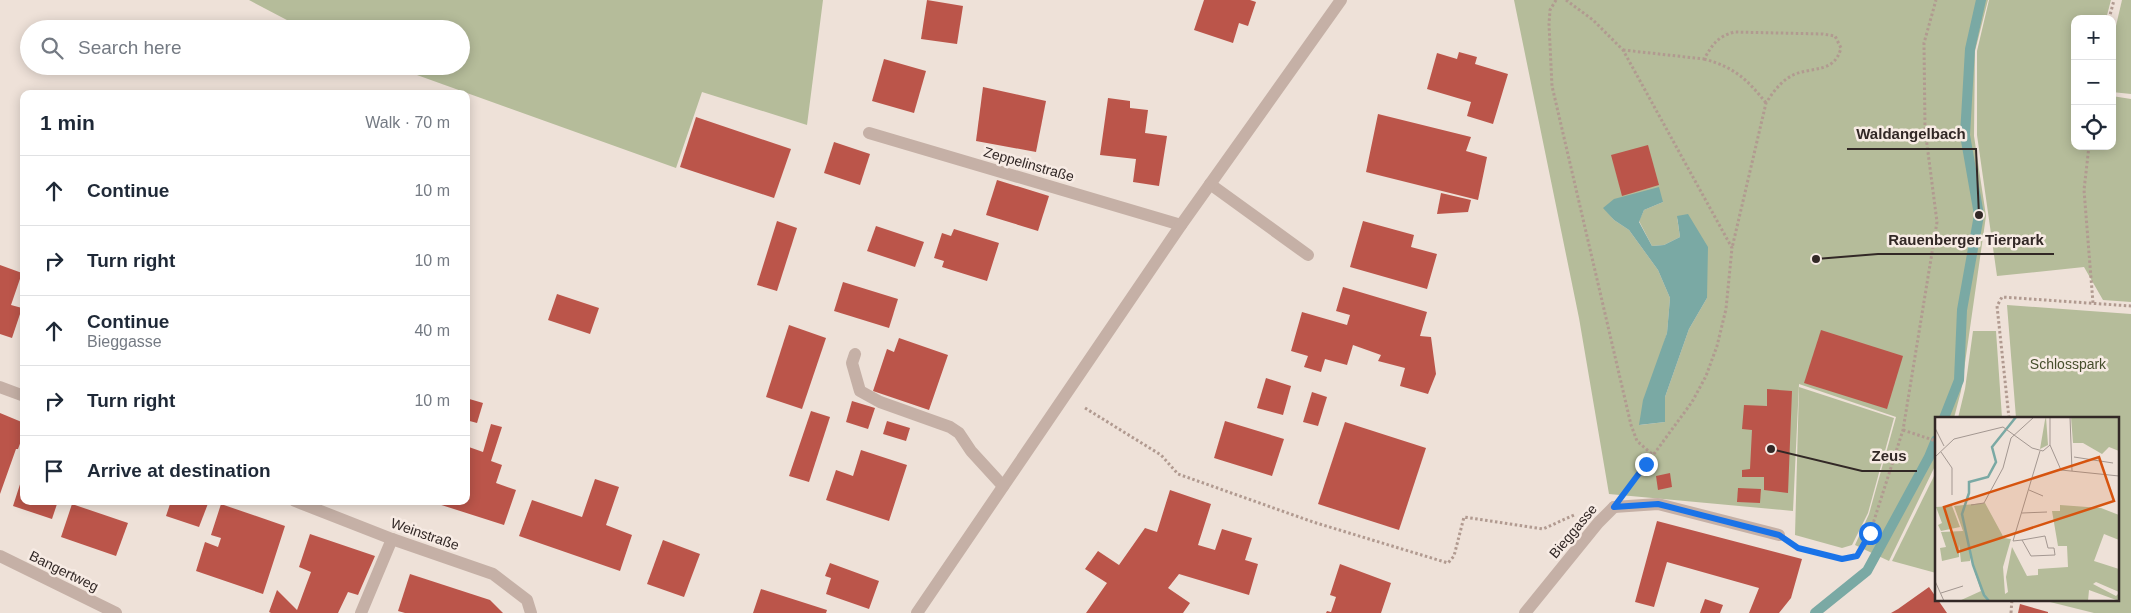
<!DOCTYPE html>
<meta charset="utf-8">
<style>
body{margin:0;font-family:Arial,sans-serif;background:#f2f2f3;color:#1f2937}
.controls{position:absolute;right:15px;top:15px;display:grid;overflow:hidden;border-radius:10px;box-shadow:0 2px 12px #0003}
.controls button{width:45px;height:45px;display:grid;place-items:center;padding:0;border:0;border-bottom:1px solid #e0e1e3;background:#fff;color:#1f2937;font:25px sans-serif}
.stop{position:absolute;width:15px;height:15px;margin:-11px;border:4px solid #1a73e8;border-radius:50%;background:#fff}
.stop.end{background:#1a73e8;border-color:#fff;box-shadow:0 1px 5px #0008}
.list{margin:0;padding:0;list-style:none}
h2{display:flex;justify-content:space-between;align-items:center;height:65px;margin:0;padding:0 20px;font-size:21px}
h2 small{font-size:16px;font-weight:400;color:#747a83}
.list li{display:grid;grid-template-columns:32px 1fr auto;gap:15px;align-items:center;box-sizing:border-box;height:70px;padding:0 20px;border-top:1px solid #e0e1e3}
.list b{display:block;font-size:19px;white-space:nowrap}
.list p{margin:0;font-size:16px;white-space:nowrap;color:#747a83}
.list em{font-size:16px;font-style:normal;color:#747a83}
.icon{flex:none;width:28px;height:28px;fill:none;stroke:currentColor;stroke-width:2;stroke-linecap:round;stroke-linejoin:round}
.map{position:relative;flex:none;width:2131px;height:613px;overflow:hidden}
.search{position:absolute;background:#fff;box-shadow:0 2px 12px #0003;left:20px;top:20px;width:450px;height:55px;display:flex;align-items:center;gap:12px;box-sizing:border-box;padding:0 18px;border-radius:28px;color:#747a83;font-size:19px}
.panel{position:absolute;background:#fff;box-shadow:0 2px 12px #0003;left:20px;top:90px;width:450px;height:415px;border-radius:10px}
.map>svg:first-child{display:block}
.green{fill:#b5bc9a;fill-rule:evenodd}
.water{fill:#7aa9a4}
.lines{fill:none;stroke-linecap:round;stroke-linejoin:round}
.stream{stroke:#7aa9a4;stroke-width:10}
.building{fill:#bb554a}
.path{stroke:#b19a90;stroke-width:3;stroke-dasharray:2.5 2.5;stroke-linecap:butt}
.service{stroke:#c5b0a6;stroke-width:12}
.minor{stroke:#c5b0a6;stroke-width:12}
.route{stroke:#1a73e8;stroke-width:6}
.labels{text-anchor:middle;stroke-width:5;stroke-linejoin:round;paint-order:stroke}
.street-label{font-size:14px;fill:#322826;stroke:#f7ebe4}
.park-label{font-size:14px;fill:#464e2c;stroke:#f7ebe4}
.inset-river{fill:none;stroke:#7aa9a4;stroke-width:2.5}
.inset-road{fill:none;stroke:#a39791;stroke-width:1}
.view{fill:#d6540f;fill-opacity:0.15;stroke:#d6540f;stroke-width:2.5}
.inset-edge{fill:none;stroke:#322826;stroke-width:2.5}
.leader{fill:none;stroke:#322826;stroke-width:2}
.callout-dot{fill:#322826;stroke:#f7ebe4;stroke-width:2}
.callout-label{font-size:15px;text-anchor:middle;font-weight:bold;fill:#322826;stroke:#f7ebe4;stroke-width:5;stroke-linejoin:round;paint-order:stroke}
</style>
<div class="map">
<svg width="2131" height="613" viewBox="0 0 2131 613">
<rect width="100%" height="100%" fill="#eee1d8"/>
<g class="green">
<path d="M249,0H823L807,125L702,92L676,168L392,66H461V29H304Z"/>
<path d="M1514,0H1988L1975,51L1974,136L1986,216L1961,391L1954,418H1936V464L1889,561L1855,545L1869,514L1896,417L1799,384L1793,511L1609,494L1579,318ZM1663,202L1644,210L1639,221L1652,246L1664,245L1680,237L1677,217L1707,298L1689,329L1665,397V422L1640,425L1667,333L1670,298L1658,270L1629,230L1614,220L1604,208Z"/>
<path d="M1989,0H2111L2106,19H2075V146H2112V96L2131,99V302L2103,300L2084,267L1997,276L1977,135V51Z"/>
<path d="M2122,0H2131V94L2112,92V43Z"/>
<path d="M2007,305L2131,314V613H2094L2038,599H2117V418H2016Z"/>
<path d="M1973,331H1996L2002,418H1958L1965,389Z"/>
<path d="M1799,387L1894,418L1868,513L1852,545L1842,548L1795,535Z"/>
<path d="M1936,472V573L1892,561Z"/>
</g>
<path class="water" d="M1659,187L1663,202L1644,210L1639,222L1652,246L1664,245L1680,237L1677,216L1688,214L1708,247L1707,298L1689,329L1665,397V422L1639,425L1643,400L1667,333L1670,298L1658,270L1629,230L1614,220L1603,208L1614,199Z"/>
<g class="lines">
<g class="stream">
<path d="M1944,418L1959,380L1962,310L1979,215L1965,135L1970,49L1981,0"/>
<path d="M1815,613L1867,571L1929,457L1936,440"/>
</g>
</g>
<g class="building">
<path d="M927,0L963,6L957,44L921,39Z"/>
<path d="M1204,0H1250L1256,2L1248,26L1239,23L1233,43L1194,30Z"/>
<path d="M1459,52L1477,57L1475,64L1508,74L1493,124L1467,116L1471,102L1427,89L1437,53L1457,59Z"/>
<path d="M884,59L926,71L914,113L872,101Z"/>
<path d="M983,87L1046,101L1036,152L976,141Z"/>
<path d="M1108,98L1130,101V108L1148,110L1145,133L1167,136L1159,186L1133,182L1136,159L1100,155Z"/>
<path d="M1378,114L1471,137L1466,151L1487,157L1478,200L1366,172Z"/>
<path d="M696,117L791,149L774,198L680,167Z"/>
<path d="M834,142L870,154L860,185L824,173Z"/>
<path d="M1648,145L1659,185L1622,196L1611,155Z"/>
<path d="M997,180L1049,196L1038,231L986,215Z"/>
<path d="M1441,193L1471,200L1468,212L1437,214Z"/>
<path d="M777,221L797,228L777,291L757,285Z"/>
<path d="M1363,221L1414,235L1411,247L1437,254L1427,289L1350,267Z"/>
<path d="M876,226L924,242L915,267L867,251Z"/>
<path d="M954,229L999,243L987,281L942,267L944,261L934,258L942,233L951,236Z"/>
<path d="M0,265L22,273L11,305L22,308L12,338L0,334Z"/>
<path d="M843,282L898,299L889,328L834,311Z"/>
<path d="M1343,287L1427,312L1420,336L1431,337L1436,374L1428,394L1400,386L1405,368L1378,361L1381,355L1353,345L1347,365L1325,359L1321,372L1304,367L1308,356L1291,351L1302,312L1347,325L1350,315L1336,311Z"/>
<path d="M557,294L599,308L590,334L548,320Z"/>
<path d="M789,325L826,338L802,409L766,397Z"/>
<path d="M1821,330L1903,356L1887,409L1804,383Z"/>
<path d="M899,338L948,355L929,410L873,391L887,349L894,352Z"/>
<path d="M1266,378L1291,386L1283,415L1257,408Z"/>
<path d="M1767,389L1792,391L1788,493L1764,490V477H1742V470L1750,469L1752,430L1742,429L1744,405L1767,406Z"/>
<path d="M1312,392L1327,397L1318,426L1303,422Z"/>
<path d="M466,398L483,403L477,423L466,420Z"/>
<path d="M852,401L875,408L868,429L846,422Z"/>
<path d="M811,411L830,417L809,482L789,476Z"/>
<path d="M0,413L24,423V433L18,449H16L0,494Z"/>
<path d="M887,421L910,428L906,441L883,434Z"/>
<path d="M1225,421L1284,439L1272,476L1214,458Z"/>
<path d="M1345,422L1426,448L1399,530L1318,504Z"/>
<path d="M491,424L502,427L491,461L502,465L496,483L516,490L504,525L432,502L466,501V446L483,452Z"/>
<path d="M861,450L907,465L889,521L826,500L836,470L853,476Z"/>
<path d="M1670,473L1672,487L1658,490L1656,476Z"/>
<path d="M23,475L24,501H58L52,519L13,506Z"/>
<path d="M595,479L619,487L606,525L632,535L620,571L519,536L532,500L582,517Z"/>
<path d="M1738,488L1761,489L1760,503L1737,502Z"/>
<path d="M1170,490L1211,504L1198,545L1215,550L1222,529L1252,538L1245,560L1258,564L1249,595L1179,574L1168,588L1190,603L1183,613H1086L1107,583L1085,569L1098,551L1119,565L1145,528L1157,532Z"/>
<path d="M171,501H209L199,527L166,516Z"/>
<path d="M72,504L128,523L116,556L61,537Z"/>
<path d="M221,504L285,526L263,594L196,571L205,542L218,547L221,538L211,535Z"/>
<path d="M1657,521L1802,559L1791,598L1779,613H1749L1759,588L1667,562L1654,607L1635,602Z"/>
<path d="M310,534L375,556L358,595L348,592L338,613H271L269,612L277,590L297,610L311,572L299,567Z"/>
<path d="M663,540L700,554L684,597L647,584Z"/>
<path d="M830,563L879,581L869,609L826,594L831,578L825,576Z"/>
<path d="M1340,564L1391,583L1381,613H1326L1327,611L1331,612L1336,597L1330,595Z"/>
<path d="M410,574L490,600L503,613H405L398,611Z"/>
<path d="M1929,587L1947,613H1891L1898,609Z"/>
<path d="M761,589L827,610L826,613H753Z"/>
<path d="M1705,599L1723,605L1720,613H1700Z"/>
<path d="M2020,604L2048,612V613H2018Z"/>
</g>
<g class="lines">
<g class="path">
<path d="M1556,0L1550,10L1549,24L1552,86L1631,425L1637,441L1653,455"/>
<path d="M1566,0L1593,20L1623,50L1732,248L1726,309L1717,346L1706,376L1692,402L1632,484"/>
<path d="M2109,19L2114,0"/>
<path d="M1623,50L1704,59C1713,44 1717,37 1734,32L1823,34L1835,36L1841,48C1834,74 1813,66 1793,75C1781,81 1773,92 1766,103L1732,248"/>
<path d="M1704,59C1734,67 1747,79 1766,103"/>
<path d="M2089,146L2084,190L2093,303"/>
<path d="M1085,408L1161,455L1178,474L1313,522L1448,563L1454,556L1464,517L1543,529L1574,515"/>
<path d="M2009,418L1997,306L2002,297L2131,306"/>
<path d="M1903,430L1936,441"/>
<path d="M1797,547L1842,559L1857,556L1870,533L1903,430L1937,222L1925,129L1924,43L1936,0"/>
<path d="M2011,613L2012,599"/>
</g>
<g class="service">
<path d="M1210,184L1308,255"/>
<path d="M855,354L852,363L860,391L880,402L950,427L959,433L971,451L1003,486"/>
<path d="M1614,507L1658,504L1779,535"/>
</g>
<g class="minor">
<path d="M869,133L1181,225"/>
<path d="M0,387L24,396"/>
<path d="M295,501L392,539L493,574L527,600L531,613"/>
<path d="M0,556L116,613"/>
<path d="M361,613L392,539"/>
<path d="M917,613L1181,225L1341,0"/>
<path d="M1525,613L1598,523L1614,507"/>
</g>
</g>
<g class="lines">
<path class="route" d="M1646,464L1614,507L1658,504L1779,535L1798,548L1842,559L1857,556L1870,533"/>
</g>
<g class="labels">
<g class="street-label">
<text transform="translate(1029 164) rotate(16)" y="5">Zeppelinstraße</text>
<text transform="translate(1573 531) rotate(-50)" y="5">Bieggasse</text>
<text transform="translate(425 534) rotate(19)" y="5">Weinstraße</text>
<text transform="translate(64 571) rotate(26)" y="5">Bangertweg</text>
</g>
<g class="park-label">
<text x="2068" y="369">Schlosspark</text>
</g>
</g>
<g transform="translate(1935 417)">
<rect width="184" height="184" fill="#eee1d8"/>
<path d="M111,0L113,28L105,32L110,3ZM136,0H184V34L174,30L167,37L148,26H138ZM50,86L69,121L76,122L68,150L70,177L73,175L71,160L77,130L92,159L103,158V152L133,150L132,129H123L117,94H125V88L166,91L184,98V123L169,117L159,144L184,152V175L161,165L158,167L181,179L184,176V184L154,173L153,184H24L46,174L35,140V144L26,145L24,127V140L7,144L5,131L11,130L6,115L28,114L19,89ZM17,89L25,110L6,114L3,108L7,106L1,90Z" fill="#b5bc9a"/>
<path class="inset-river" d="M54,184L49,178L38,148L27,97L34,76V65L53,60L61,45L57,30L81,0"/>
<path class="inset-road" d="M115,0V28M135,0L137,54M0,11L9,29M6,35L17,51V78M0,40L19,22L68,10L97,31L108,34L115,28L126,53L184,59M139,40L178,46M94,73L108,79M36,88L49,86L68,51L76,21L99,0M87,96L112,95M87,123L110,119L113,131H119L120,138L96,139L87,123L78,124L105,34M0,164L9,184M6,176L28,169"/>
<path class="view" d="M164,40L179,84L23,135L9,90Z"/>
<rect width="184" height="184" class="inset-edge"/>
</g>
<path class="leader" d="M1979 215L1976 149H1847M1816 259L1878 254H2054M1771 449L1862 471H1917"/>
<g class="callout-dot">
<circle cx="1979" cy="215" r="5"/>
<circle cx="1816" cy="259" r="5"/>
<circle cx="1771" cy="449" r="5"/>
</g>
<g class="callout-label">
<text x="1911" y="139">Waldangelbach</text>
<text x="1966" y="245">Rauenberger Tierpark</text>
<text x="1889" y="461">Zeus</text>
</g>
</svg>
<div class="controls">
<button>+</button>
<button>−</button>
<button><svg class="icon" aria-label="locate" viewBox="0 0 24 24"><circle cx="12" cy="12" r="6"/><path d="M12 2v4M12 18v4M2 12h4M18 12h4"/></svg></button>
</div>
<div class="stop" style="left:1870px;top:533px"></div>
<div class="stop end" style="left:1646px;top:464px"></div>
<div class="search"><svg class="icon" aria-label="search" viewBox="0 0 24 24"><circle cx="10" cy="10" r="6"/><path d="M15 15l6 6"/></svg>Search here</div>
<section class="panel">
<h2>1 min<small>Walk · 70 m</small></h2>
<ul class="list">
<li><svg class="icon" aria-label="ahead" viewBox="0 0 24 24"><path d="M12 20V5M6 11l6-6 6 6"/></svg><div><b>Continue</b></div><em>10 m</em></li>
<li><svg class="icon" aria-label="right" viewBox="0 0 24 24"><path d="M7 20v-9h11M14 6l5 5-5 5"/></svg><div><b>Turn right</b></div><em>10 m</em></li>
<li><svg class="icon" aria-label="ahead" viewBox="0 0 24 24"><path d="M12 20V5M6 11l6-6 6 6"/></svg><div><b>Continue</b><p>Bieggasse</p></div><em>40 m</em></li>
<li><svg class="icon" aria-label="right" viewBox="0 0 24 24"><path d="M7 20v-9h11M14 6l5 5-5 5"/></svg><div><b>Turn right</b></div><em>10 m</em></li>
<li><svg class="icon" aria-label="arrive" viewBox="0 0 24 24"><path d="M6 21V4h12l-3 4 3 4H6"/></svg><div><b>Arrive at destination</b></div></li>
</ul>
</section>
</div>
